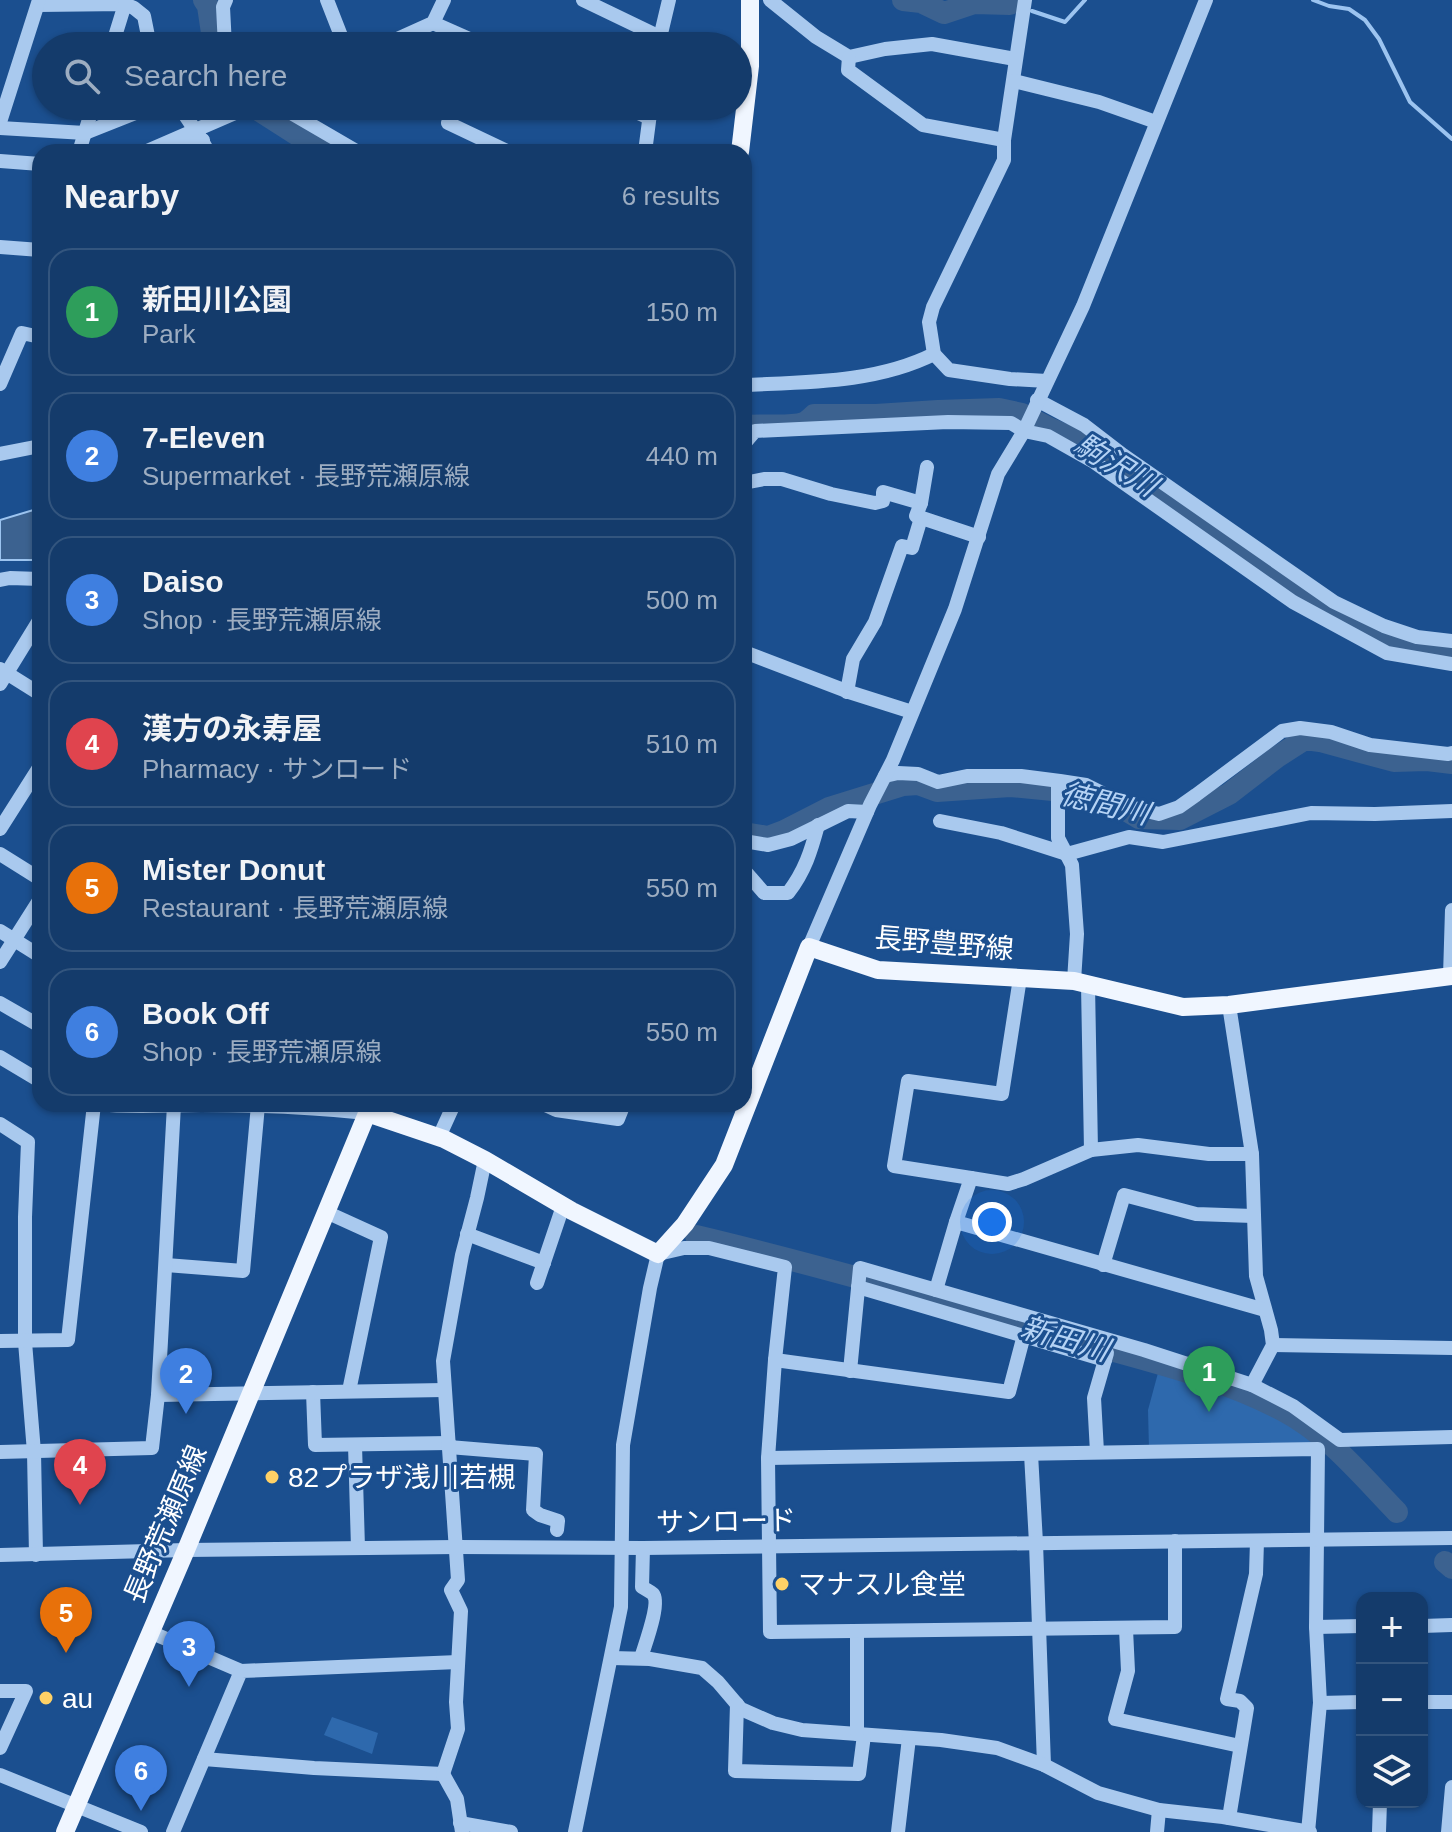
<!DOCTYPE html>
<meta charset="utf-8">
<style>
body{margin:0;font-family:Arial,"Noto Sans JP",sans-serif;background:#1d4271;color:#f1f3f6}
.controls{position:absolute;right:24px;bottom:24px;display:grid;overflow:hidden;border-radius:16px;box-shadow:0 2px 6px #0004}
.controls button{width:72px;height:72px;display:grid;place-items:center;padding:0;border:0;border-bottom:2px solid #33557e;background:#143b6b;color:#f1f3f6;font:40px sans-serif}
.you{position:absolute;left:992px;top:1222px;width:28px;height:28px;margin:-20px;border:6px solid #fff;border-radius:50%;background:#1a73e8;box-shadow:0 0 0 12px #1a73e833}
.badge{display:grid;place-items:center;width:52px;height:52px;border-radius:50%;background:#ffd166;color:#fff;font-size:26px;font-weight:700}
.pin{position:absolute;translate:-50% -66px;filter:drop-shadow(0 2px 4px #0008)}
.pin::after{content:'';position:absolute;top:42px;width:28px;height:24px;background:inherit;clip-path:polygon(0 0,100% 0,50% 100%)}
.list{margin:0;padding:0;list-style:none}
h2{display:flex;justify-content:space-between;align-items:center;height:104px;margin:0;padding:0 32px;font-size:34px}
h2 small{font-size:26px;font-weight:400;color:#9dadc1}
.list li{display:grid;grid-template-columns:52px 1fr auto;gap:24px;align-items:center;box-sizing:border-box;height:128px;margin:0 16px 16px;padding:0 16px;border:2px solid #33557e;border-radius:24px}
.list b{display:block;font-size:30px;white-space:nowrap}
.list p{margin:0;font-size:26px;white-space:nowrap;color:#9dadc1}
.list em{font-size:26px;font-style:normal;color:#9dadc1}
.icon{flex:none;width:44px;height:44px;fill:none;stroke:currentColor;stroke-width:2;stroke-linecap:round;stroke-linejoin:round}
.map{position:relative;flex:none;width:1452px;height:1832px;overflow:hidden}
.search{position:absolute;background:#143b6b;box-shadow:0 2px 6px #0004;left:32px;top:32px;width:720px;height:88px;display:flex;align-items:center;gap:20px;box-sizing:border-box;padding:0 28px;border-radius:44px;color:#9dadc1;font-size:30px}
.panel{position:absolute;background:#143b6b;box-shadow:0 2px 6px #0004;left:32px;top:144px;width:720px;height:968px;border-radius:24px}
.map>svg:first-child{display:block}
.green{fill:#2e69ad}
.water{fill:#3c6290;stroke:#9cc4f0;stroke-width:2}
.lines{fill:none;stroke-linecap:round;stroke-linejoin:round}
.stream{stroke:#9cc4f0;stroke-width:4}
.river{stroke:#3c6290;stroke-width:22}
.minor{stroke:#a9c9ee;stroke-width:14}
.major{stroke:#f0f6ff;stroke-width:18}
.poi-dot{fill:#ffd166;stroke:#1b4f8f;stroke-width:3}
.labels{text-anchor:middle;stroke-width:6;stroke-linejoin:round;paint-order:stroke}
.street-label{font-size:28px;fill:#fff;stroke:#1b4f8f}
.poi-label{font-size:28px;fill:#fff;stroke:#1b4f8f;text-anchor:start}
.water-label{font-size:30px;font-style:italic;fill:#b5d3f5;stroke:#1b4f8f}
</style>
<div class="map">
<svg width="1452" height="1832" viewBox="0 0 1452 1832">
<rect width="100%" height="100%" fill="#1b4f8f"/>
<g class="green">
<path d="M1158,1373L1220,1392L1275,1415L1322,1447L1149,1449L1148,1410Z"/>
<path d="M332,1717L378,1733L372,1754L324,1735Z"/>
</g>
<path class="water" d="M40,508V557L32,560H0V520Z"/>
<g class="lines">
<g class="stream">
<path d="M1313,0L1329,6L1349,9L1365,20L1379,39L1410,102L1452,139"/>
<path d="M1032,11L1065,22L1085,0"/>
</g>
<g class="river">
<path d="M204,0L208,6L214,46"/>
<path d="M903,0L921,2L944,13L974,3L1010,4"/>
<path d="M252,106L324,152"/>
<path d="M744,426C761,424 789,428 804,423C806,422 812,417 814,415H876L938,411L999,409L1022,414L1051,429L1099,449L1152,489L1194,515L1327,611L1366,630L1405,644L1452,655"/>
<path d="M744,833L768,837L784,831L829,808L903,785L918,784L937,791L1010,786L1073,792L1111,801L1139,818L1180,819L1229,794L1277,757L1305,739L1320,741L1394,761L1427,760L1452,763"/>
<path d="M696,1236C822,1266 947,1302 1071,1339C1143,1360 1218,1376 1284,1411C1329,1435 1362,1476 1397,1512"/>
<path d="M1445,1562L1452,1568"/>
</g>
<g class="minor">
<path d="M327,0L345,46"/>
<path d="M583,0L660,37"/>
<path d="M770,0L816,37L849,57L885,49L932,44L1015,59"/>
<path d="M1025,0L1004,140V160L933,307L929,322L934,354L949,370L1010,379L1047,381"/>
<path d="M38,5L125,4L134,8L144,16L150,46"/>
<path d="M433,23L485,46"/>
<path d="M659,42L669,0"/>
<path d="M112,46L125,4"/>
<path d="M225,46L223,7L226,0"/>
<path d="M382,46L433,23L444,0"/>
<path d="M849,57L848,70L923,125L1004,140"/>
<path d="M1014,81L1099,102L1156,122"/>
<path d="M179,106C188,121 201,136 208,152"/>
<path d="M279,106L358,152"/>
<path d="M455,106L448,123L509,152"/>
<path d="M623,106L649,118"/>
<path d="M0,122L39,0"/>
<path d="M0,128L85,133L153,106"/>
<path d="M79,152L93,106"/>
<path d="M145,152L251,106"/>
<path d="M176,152L203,140"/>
<path d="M645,152L651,106"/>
<path d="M0,161L40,164"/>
<path d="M0,247L40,250"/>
<path d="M0,384L22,333L40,337"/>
<path d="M744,385C808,382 876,383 934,354"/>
<path d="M1037,400L1084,425L1123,455L1334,602L1384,626L1417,637L1452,641"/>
<path d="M744,444L755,431L948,422L1011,423L1024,431L1048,436L1094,462L1293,602L1387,653L1452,664"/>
<path d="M0,454L40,446"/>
<path d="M744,486L749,482L764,479H782L831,494L875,503L883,501V492L921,503L916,516L979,537"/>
<path d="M921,503L927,467"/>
<path d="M0,580L10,578L40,579"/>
<path d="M744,650L747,653L849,692L912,712"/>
<path d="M0,669L40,694"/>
<path d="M0,684L40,619"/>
<path d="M847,692L853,659L875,622L902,546L912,548L921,518"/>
<path d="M885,776L898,773L918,774L938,782L967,776H1021L1060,781L1086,785L1130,807L1159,814L1179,807L1196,795L1282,731L1300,728L1331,732L1370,745L1448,754L1452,753"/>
<path d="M1058,781V838L1072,865L1077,934L1074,981"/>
<path d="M940,821L1001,833L1067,854L1129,837L1163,842L1311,813L1375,814L1452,811"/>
<path d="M0,829L40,766"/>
<path d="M744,841L768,845L791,839L848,811L867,812"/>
<path d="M0,854L40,879"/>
<path d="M744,870L764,893H788C805,871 811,851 818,825"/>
<path d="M0,931L40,956"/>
<path d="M809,947L870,805L893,760L955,609L998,474L1024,431L1083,306L1206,0"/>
<path d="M0,962L40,899"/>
<path d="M1450,976L1452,910"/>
<path d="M0,1003L40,1026"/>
<path d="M1229,1005L1252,1154L1256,1276L1271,1330L1273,1345L1252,1385"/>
<path d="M0,1057L40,1081"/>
<path d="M97,1104C132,1108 166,1105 201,1105C257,1105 312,1107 367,1113"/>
<path d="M543,1104L556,1110L618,1119L624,1104"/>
<path d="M0,1124L28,1142L25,1217V1342L34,1452L36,1555"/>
<path d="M439,1137L454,1104"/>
<path d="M1091,1150L1138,1145L1209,1154H1252"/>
<path d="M971,1178L1008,1184L1024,1179L1091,1150L1088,985"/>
<path d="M326,1212L381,1237L349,1391"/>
<path d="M956,1222L971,1178L894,1166L908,1081L1002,1094L1020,978"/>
<path d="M467,1234L544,1263"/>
<path d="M166,1265L243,1271L258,1105"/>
<path d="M1103,1265L1124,1195L1196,1214L1253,1216"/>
<path d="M537,1283L563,1206"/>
<path d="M858,1287L1105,1360"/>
<path d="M936,1290L956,1222L1265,1310"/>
<path d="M0,1341L68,1340L94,1104"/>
<path d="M1273,1345L1452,1348"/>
<path d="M775,1360L1009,1392L1024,1335"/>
<path d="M850,1371L860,1268L1144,1350L1252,1385L1293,1406L1340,1440L1452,1437"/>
<path d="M313,1392L315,1445L449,1443"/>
<path d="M158,1395L444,1390"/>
<path d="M355,1445L358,1548"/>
<path d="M449,1447L536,1454L533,1510L540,1515L558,1521L557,1530"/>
<path d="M0,1452L152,1448L158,1395L174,1105"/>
<path d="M1097,1452L1094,1398L1107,1353"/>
<path d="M1031,1454L1036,1543L1044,1765"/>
<path d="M768,1458L1318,1449L1316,1627L1320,1703L1308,1832"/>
<path d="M0,1555L186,1550L457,1547L643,1548L1452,1538"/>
<path d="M1422,1626L1452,1625"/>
<path d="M1316,1627L1362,1626"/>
<path d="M1126,1629L1128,1671L1115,1719L1240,1746"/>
<path d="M150,1632L241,1671"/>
<path d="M612,1658L650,1659L702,1668L718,1682L741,1709L773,1723L802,1730L941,1740L997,1748L1044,1765L1098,1793L1159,1810L1223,1817L1310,1832"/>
<path d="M641,1658C644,1647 661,1603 653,1594C650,1591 645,1589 642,1587L643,1548"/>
<path d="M0,1691H26L0,1748"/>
<path d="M1422,1702H1452"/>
<path d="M1320,1703L1362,1702"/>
<path d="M737,1704L735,1771L859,1774L864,1735"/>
<path d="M857,1734V1632"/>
<path d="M204,1759L314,1768L443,1774"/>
<path d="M443,1774L458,1729L456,1702L461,1611L451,1590L458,1580L443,1361L462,1255L477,1198L485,1160"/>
<path d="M443,1774L457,1799L462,1832"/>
<path d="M0,1775L141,1832"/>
<path d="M1229,1818L1247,1708L1240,1701L1227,1699L1256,1574L1257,1541"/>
<path d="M460,1823L511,1832"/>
<path d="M173,1832L241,1671L458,1662"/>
<path d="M575,1832L621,1607L623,1445L650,1288L658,1254L684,1248H709L785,1267L775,1360L768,1458L770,1632L1175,1627V1541"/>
<path d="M898,1832L909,1738"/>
<path d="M1157,1832L1159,1810"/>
<path d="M1379,1832L1380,1802"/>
<path d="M1448,1832L1452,1787"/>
</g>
<g class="major">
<path d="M740,152L750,66V0"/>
<path d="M367,1113L444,1139L485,1160L572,1211L658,1254L685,1224L724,1165L809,947L878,970L1074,981L1183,1007L1229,1005L1452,976"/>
<path d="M65,1832L186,1550L371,1104"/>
</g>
</g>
<g class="poi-dot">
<circle cx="272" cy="1477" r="8"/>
<circle cx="782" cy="1584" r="8"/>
<circle cx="46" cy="1698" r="8"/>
</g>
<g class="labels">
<g class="street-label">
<text transform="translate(944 943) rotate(5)" y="10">長野豊野線</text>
<text transform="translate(726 1521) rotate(-1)" y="10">サンロード</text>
<text transform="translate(165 1524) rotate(-67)" y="10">長野荒瀬原線</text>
</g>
<g class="poi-label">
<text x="288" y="1487">82プラザ浅川若槻</text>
<text x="798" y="1594">マナスル食堂</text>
<text x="62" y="1708">au</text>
</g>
<g class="water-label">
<text transform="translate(1116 465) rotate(32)" y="10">駒沢川</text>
<text transform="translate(1105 804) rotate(14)" y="10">徳間川</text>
<text transform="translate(1065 1339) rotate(16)" y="10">新田川</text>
</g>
</g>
</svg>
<div class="controls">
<button>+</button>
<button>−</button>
<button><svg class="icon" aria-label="layers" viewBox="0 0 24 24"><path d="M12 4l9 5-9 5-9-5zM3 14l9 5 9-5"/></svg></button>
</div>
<div class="you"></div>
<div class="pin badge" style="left:1209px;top:1412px;background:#2e9e5b">1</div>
<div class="pin badge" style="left:186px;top:1414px;background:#3f7fe0">2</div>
<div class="pin badge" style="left:189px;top:1687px;background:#3f7fe0">3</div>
<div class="pin badge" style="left:80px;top:1505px;background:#e0444e">4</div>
<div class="pin badge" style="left:66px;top:1653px;background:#e8710a">5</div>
<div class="pin badge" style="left:141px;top:1811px;background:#3f7fe0">6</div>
<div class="search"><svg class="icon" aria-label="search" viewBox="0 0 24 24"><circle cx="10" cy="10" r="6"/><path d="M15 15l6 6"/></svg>Search here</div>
<section class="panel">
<h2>Nearby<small>6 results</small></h2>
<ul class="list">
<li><span class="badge" style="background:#2e9e5b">1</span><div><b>新田川公園</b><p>Park</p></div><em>150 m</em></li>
<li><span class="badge" style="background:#3f7fe0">2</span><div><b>7-Eleven</b><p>Supermarket · 長野荒瀬原線</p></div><em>440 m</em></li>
<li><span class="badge" style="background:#3f7fe0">3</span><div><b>Daiso</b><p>Shop · 長野荒瀬原線</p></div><em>500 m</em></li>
<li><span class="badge" style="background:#e0444e">4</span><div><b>漢方の永寿屋</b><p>Pharmacy · サンロード</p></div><em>510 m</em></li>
<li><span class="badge" style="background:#e8710a">5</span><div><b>Mister Donut</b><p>Restaurant · 長野荒瀬原線</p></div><em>550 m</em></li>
<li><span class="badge" style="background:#3f7fe0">6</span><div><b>Book Off</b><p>Shop · 長野荒瀬原線</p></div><em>550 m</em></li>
</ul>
</section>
</div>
